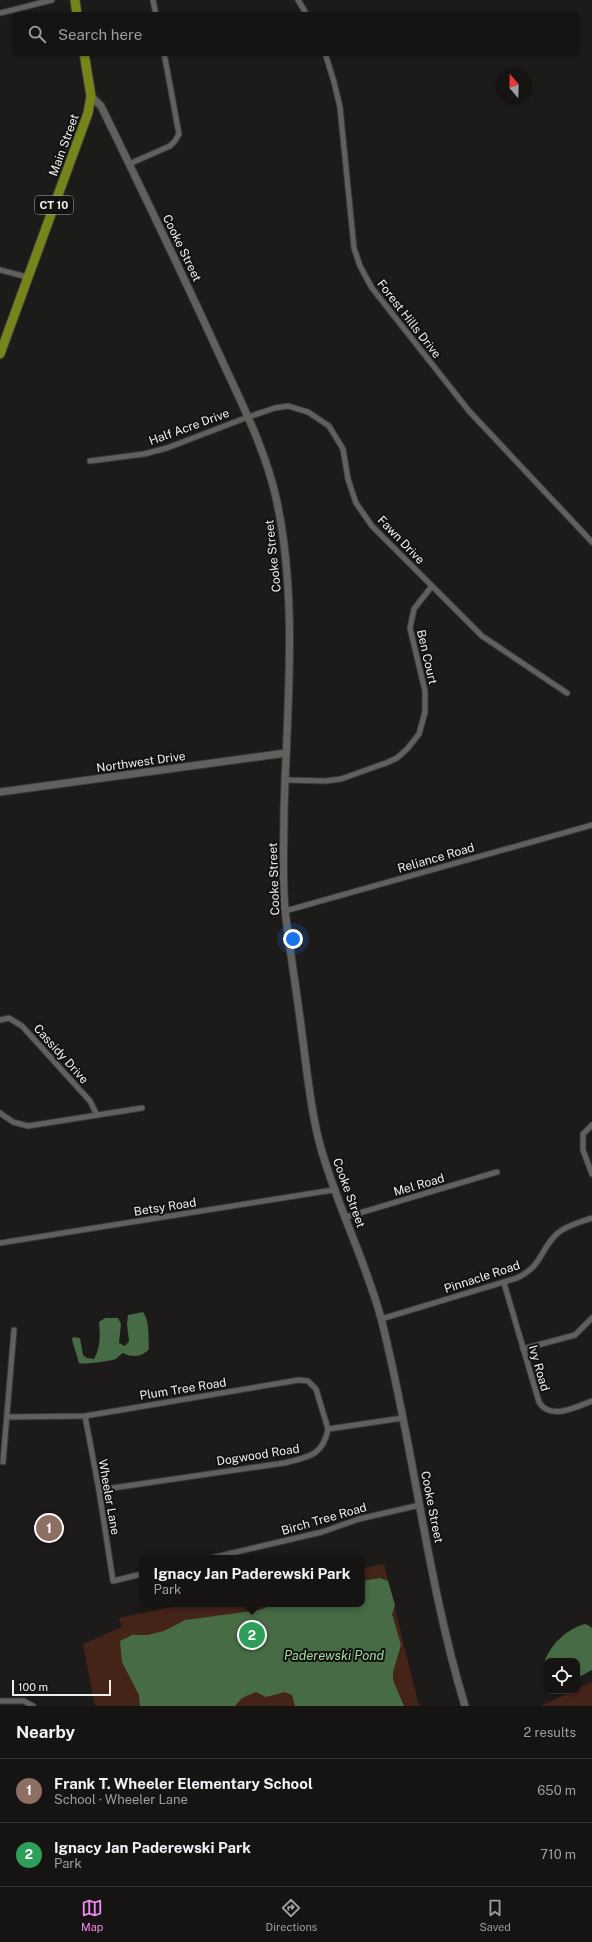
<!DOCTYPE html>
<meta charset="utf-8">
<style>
body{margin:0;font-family:"Public Sans",sans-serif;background:#1e1d1c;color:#f1f3f6}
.controls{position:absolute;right:12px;bottom:12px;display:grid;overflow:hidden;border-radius:8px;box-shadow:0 1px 3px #0004}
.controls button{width:36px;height:36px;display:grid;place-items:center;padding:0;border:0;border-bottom:1px solid #343333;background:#151413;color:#f1f3f6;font:20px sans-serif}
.compass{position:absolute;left:496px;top:68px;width:36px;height:36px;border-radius:50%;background:#151413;box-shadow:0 1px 3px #0004;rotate:341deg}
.scale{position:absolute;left:12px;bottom:10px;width:99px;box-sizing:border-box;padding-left:4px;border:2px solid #eeeeec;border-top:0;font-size:11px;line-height:14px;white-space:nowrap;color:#eeeeec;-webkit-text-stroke:3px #131210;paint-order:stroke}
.you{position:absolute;left:293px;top:939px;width:14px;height:14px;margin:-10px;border:3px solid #fff;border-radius:50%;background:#1a73e8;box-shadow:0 0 0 6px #1a73e833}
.badge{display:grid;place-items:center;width:26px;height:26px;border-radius:50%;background:#f28af2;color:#fff;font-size:13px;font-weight:700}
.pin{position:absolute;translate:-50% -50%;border:2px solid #fff;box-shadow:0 1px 4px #0006}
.popup{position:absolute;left:139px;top:1555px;width:226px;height:52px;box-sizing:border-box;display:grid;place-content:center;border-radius:8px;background:#151413;filter:drop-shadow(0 1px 3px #0005);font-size:13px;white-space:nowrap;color:#9d9ea0}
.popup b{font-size:15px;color:#f1f3f6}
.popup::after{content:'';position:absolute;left:50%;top:100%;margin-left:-8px;border:8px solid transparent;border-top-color:#151413}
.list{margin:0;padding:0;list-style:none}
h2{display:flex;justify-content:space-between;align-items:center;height:52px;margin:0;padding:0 16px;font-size:17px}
h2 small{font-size:13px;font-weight:400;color:#9d9ea0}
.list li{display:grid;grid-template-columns:26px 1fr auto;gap:12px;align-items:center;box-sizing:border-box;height:64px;padding:0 16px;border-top:1px solid #343333}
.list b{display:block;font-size:15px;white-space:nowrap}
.list p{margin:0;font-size:13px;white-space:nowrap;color:#9d9ea0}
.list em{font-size:13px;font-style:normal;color:#9d9ea0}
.icon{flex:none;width:22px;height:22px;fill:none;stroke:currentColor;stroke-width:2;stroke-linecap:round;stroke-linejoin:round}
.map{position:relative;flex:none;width:592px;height:1706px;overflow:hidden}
.search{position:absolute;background:#151413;box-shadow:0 1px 3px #0004;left:12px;right:12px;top:12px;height:44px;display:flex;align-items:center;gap:10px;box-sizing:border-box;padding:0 14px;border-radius:8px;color:#9d9ea0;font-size:15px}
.sheet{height:180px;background:#151413}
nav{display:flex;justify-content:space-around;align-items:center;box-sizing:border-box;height:56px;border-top:1px solid #343333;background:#151413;font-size:11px;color:#9d9ea0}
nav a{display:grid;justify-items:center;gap:2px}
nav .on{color:#f28af2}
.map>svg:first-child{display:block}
.green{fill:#442418}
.water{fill:#476b45}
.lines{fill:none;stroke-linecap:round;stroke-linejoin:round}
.minor-casing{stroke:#3a3938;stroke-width:7}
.secondary-casing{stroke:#3a3938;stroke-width:9}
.trunk-casing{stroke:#3a3938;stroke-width:11}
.minor{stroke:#61605d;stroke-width:5}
.secondary{stroke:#61605d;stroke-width:7}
.trunk{stroke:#768419;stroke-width:9}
.labels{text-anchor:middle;stroke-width:4;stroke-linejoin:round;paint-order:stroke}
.shield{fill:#131210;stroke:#acacaa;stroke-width:1}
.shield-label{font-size:11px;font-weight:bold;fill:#eeeeec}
.street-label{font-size:12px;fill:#eeeeec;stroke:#131210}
.water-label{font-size:13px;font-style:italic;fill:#a3dda0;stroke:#131210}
</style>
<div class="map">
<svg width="592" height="1706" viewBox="0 0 592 1706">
<rect width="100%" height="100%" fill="#1c1b19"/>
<g class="green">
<path d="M384,1564L419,1706H95L83,1644L122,1627L119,1618L186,1604H362V1568Z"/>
<path d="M592,1682V1706H540L573,1691H577V1689Z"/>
</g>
<g class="water">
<path d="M143,1312C150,1321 148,1337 149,1349C143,1357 131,1358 123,1353C121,1354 118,1357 116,1359C110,1361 82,1365 79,1363L72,1340L73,1337L80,1338L83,1355L87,1358L94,1359C101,1347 100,1334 99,1322L105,1318H118L121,1324L119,1343L125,1346L129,1341L127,1324L128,1315Z"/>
<path d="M380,1578L388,1581L395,1605L392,1614L401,1645L393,1672V1680L404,1706H295L292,1695L285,1692L266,1697L256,1692L242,1698L235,1706H140L139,1695L122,1662L120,1641L132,1635H147L164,1631L185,1620L259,1610L276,1604H362V1581Z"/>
<path d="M584,1624L588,1625L592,1628V1670L577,1678V1661H547V1669L545,1660C553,1642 565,1631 584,1624Z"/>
</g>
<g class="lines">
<defs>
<g id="minor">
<path d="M153,0L156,15"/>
<path d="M298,0L307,15"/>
<path d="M0,13L52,0"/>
<path d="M325,53L334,82L340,107L354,248L360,266L372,288L469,411L592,542"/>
<path d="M129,164L170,146L175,141L179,134L164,53"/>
<path d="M0,270L27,277"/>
<path d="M90,461L144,454L167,448L248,417L275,408L288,406L308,412L329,426L343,449L348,479L356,503L372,526L482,636L567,693"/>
<path d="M285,780L325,781L341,779L386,763L397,758L407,749L419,734L425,712V691L410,628L414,609L432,586"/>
<path d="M285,911L592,825"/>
<path d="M0,1020L9,1018L22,1026L90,1101L97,1115"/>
<path d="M0,1113L13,1122L28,1126L142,1108"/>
<path d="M592,1125L583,1134V1150L592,1174"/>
<path d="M346,1217L497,1172"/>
<path d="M0,1243L333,1190"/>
<path d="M504,1283L539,1402C550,1421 576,1407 592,1401"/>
<path d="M381,1319L517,1278C544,1265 540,1248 558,1233C567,1225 581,1222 592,1218"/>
<path d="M523,1349L575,1335L592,1318"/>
<path d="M85,1416L99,1490L113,1581L142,1574"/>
<path d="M7,1417L85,1416L299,1380L308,1381L316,1389L328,1429"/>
<path d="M3,1462L14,1330"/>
<path d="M99,1490L284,1463C308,1457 323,1456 328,1429L403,1418"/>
<path d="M211,1558L322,1532L359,1519L420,1505"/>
<path d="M0,1701H24L33,1706"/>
</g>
<g id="secondary">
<path d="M91,96L101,106C141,188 181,271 219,354C241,402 266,450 277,502C298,602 287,708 284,810C284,843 282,877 285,910C290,952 297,993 302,1034C307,1070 310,1107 319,1141C335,1203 366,1260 382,1322C414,1449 427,1581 465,1706"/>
<path d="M0,792L286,753"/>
</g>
<g id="trunk">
<path d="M75,0L77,15"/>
<path d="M0,354L88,113L91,96L84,53"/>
</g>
</defs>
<use href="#minor" class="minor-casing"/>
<use href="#secondary" class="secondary-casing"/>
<use href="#trunk" class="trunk-casing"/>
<use href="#minor" class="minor"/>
<use href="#secondary" class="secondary"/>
<use href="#trunk" class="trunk"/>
</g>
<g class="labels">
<rect class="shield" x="35" y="196" width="38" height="18" rx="3"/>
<g class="shield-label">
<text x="54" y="209">CT 10</text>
</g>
<g class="street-label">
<text transform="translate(64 145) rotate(-70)" y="4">Main Street</text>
<text transform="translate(182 248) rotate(64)" y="4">Cooke Street</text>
<text transform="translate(409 319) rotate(52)" y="4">Forest Hills Drive</text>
<text transform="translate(189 427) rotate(-20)" y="4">Half Acre Drive</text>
<text transform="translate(401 540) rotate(46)" y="4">Fawn Drive</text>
<text transform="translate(273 556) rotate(-96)" y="4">Cooke Street</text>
<text transform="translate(427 657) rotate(77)" y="4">Ben Court</text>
<text transform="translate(141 762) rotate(-8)" y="4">Northwest Drive</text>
<text transform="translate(436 858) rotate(-16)" y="4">Reliance Road</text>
<text transform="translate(274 879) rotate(-92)" y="4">Cooke Street</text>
<text transform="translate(61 1054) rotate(48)" y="4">Cassidy Drive</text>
<text transform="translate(419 1185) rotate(-16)" y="4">Mel Road</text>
<text transform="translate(349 1193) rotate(70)" y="4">Cooke Street</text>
<text transform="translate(165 1207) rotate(-9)" y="4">Betsy Road</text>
<text transform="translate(482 1277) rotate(-18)" y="4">Pinnacle Road</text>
<text transform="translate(539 1368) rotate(74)" y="4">Ivy Road</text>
<text transform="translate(183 1389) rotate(-9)" y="4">Plum Tree Road</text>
<text transform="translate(258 1455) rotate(-9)" y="4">Dogwood Road</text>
<text transform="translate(109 1497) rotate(80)" y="4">Wheeler Lane</text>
<text transform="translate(432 1507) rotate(79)" y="4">Cooke Street</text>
<text transform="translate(324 1519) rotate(-16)" y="4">Birch Tree Road</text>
</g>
<g class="water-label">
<text x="334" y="1660">Paderewski Pond</text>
</g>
</g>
</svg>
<div class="controls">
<button><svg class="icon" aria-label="locate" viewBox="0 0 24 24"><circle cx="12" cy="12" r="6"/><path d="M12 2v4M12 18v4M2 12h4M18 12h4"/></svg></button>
</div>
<svg class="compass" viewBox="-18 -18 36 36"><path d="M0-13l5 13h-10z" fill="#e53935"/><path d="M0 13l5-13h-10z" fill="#9d9ea0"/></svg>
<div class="scale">100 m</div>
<div class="you"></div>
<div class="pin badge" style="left:49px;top:1528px;background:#8d6e63">1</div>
<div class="pin badge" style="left:252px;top:1635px;background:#2e9e5b">2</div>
<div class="popup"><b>Ignacy Jan Paderewski Park</b>Park</div>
<div class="search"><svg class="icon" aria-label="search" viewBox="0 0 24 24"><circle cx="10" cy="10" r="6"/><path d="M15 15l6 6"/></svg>Search here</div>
</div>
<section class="sheet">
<h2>Nearby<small>2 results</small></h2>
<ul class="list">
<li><span class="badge" style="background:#8d6e63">1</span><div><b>Frank T. Wheeler Elementary School</b><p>School · Wheeler Lane</p></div><em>650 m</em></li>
<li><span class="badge" style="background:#2e9e5b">2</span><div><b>Ignacy Jan Paderewski Park</b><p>Park</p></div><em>710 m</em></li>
</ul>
</section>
<nav>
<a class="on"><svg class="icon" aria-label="map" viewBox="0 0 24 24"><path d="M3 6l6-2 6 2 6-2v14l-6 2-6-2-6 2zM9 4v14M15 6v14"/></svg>Map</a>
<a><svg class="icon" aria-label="directions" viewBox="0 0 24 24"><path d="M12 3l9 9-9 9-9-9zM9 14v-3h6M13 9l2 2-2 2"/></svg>Directions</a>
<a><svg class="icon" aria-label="saved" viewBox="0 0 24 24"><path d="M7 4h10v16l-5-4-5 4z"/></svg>Saved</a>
</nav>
